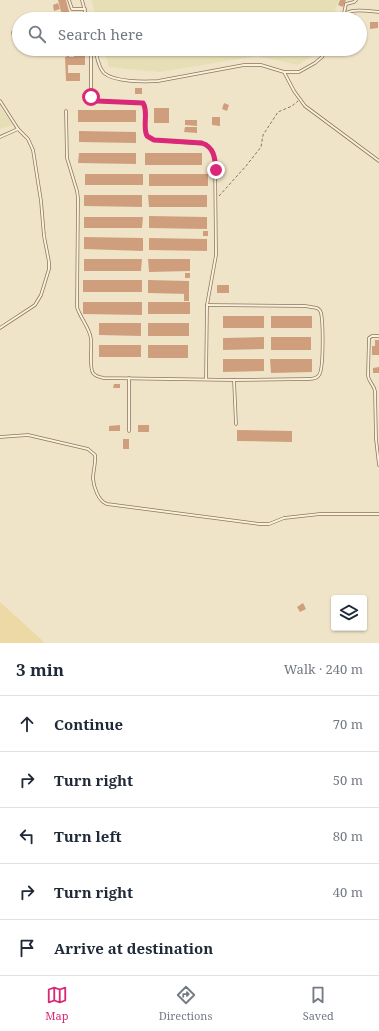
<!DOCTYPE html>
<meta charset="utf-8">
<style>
body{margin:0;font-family:"Noto Serif",serif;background:#f2f2f3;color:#1f2937}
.controls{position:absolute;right:12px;bottom:12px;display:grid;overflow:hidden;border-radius:4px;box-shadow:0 1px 3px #0004}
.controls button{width:36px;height:36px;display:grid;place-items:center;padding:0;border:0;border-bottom:1px solid #e0e1e3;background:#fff;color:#1f2937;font:20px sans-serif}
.stop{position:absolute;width:12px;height:12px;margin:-9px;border:3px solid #db2777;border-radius:50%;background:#fff}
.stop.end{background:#db2777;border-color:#fff;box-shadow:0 1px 4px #0008}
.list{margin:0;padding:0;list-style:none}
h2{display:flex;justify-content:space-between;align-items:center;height:52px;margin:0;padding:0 16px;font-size:17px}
h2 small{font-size:13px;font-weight:400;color:#747a83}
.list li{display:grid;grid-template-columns:26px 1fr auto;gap:12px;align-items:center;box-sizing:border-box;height:56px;padding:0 16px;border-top:1px solid #e0e1e3}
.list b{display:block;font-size:15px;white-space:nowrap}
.list em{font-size:13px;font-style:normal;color:#747a83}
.icon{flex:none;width:22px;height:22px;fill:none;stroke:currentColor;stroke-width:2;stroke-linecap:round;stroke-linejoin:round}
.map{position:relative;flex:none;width:379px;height:643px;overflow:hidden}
.search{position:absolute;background:#fff;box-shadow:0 1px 3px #0004;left:12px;right:12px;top:12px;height:44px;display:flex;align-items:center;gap:10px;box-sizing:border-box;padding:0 14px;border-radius:22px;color:#747a83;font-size:15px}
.sheet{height:332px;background:#fff}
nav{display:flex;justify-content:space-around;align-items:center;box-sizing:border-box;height:56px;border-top:1px solid #e0e1e3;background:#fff;font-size:11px;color:#747a83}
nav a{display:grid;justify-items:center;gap:2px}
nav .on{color:#db2777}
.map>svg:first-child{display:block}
.farmland{fill:#e6deb5}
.sand{fill:#ecd9a5}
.building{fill:#cf9f7d}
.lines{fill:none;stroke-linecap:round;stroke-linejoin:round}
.lane-casing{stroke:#8d765c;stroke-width:3.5}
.path{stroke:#8d765c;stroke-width:1;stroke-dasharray:3 2;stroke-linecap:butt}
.lane{stroke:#faf1dc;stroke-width:2}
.route{stroke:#db2777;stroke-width:5}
</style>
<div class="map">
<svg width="379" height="643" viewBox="0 0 379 643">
<rect width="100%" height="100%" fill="#f0e4c8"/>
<g class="farmland">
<path d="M92,0H339L332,19H96Z"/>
<path d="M104,49H320L319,52L298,65L257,56L159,72L109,67Z"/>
<path d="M0,107L13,125L0,129Z"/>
</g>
<path class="sand" d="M0,602L45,643H0Z"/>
<g class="building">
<path d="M58,0H66L71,19H63Z"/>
<path d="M340,0H346L343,7L338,5Z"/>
<path d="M58,3L60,9L54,11L53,5Z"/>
<path d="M77,13L78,18L72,19L71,14Z"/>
<rect x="347" y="14" width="9" height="5"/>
<path d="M370,22H378V28L370,29Z"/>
<circle cx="14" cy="33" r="3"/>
<path d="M65,50H71V55H69V57H74V53L79,52V56H85V65H68V73H80V81H66L65,57H67L65,55Z"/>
<rect x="135" y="88" width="7" height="6"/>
<path d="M224,103L229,105L227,111L222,109Z"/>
<rect x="154" y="108" width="15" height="15"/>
<rect x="78" y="110" width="58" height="12"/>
<path d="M212,117H220V126L212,125Z"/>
<path d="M185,120H197V126L185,125Z"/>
<path d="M185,127H197V133L184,132Z"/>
<path d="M79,131L136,132V143L79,142Z"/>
<path d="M79,153H136V164L78,163Z"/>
<rect x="145" y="153" width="57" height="12"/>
<rect x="85" y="174" width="58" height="11"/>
<rect x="149" y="174" width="59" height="12"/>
<path d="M84,195H142V207L84,206Z"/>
<path d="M148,195H207V207H149Z"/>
<path d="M149,216L207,217V229L149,228Z"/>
<path d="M84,217H143L142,228H84Z"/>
<rect x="203" y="231" width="5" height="5"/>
<path d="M84,237L143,238V251L84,249Z"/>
<path d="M149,238L207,239V251L149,250Z"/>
<path d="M84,259H142L141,271H84Z"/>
<path d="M148,259H190V271L149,272Z"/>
<rect x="185" y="273" width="5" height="5"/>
<rect x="83" y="280" width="59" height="12"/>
<path d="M148,280L189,281V294L148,293Z"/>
<rect x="217" y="285" width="12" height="8"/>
<rect x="184" y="294" width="5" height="7"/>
<path d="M83,302H142V315L83,314Z"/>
<rect x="148" y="302" width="42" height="12"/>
<rect x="223" y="316" width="41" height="12"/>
<rect x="271" y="316" width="41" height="12"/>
<path d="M99,323H141V336L99,335Z"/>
<rect x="148" y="323" width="41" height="13"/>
<path d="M264,337V349L223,350V338Z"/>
<rect x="271" y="337" width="40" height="13"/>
<path d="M375,340H379V355H372V346H375Z"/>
<rect x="99" y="345" width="42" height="12"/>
<rect x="148" y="345" width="40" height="13"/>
<path d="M223,359H264V371L223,372Z"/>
<path d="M270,359H312V372L271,373Z"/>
<path d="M379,367V373H373V368Z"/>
<path d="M114,384H120V388H113Z"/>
<path d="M120,425V431H109V426Z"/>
<rect x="138" y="425" width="11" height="7"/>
<path d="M237,430L292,431V442L237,441Z"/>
<rect x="123" y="439" width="6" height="10"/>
<path d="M303,603L306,609L300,612L297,607Z"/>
</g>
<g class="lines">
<defs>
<g id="lane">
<path d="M69,0L72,9H85"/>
<path d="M82,0L87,19"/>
<path d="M344,13L346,4L354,2L356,0"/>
<path d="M339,19C346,7 367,11 379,12"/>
<path d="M91,49V94L92,99L97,101L143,103C149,112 142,126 147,136L154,140L206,144L212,150L215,160L216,255L207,305L206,379"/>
<path d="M95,49C97,56 98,67 104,73C114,82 144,82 158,81L244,65H261L284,72H299L315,63L322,57L326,49"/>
<path d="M284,72L294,91L305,106L379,161"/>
<path d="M0,101L18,129L0,137"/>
<path d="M66,111L67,158L77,191L78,198L77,307C80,318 90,328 91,339C92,347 89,368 93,373C96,377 100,377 104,378L234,380L308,379C312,379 317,379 319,375C324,369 323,321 321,313C320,310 320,310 317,308L305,306L207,305"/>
<path d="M0,328L35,305L41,295L49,269V262L44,236L41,201L33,150L28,139L18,129"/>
<path d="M379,336H372L369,338L368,375C368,381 374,385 375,391L376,439L379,465"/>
<path d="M129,378V431"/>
<path d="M234,380L236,424"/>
<path d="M0,437L28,435L88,449L95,455C96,463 93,471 93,479C94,487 98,501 107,504L259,524H269L284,518L320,514H379"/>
</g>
</defs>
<use href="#lane" class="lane-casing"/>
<path class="path" d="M219,196L246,166L261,147L263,135L278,112L292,106L298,101"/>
<use href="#lane" class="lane"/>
</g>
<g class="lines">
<path class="route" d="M91,97L94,100L97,101L143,103C149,112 142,126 147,136L154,140L202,143C214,147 215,158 216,170"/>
</g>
</svg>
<div class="controls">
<button><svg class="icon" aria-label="layers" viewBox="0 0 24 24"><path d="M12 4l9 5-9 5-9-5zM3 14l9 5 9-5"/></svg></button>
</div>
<div class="stop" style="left:91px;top:97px"></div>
<div class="stop end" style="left:216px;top:170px"></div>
<div class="search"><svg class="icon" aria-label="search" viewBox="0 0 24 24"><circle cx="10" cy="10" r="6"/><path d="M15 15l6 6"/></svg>Search here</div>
</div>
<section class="sheet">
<h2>3 min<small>Walk · 240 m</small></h2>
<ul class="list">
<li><svg class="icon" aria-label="ahead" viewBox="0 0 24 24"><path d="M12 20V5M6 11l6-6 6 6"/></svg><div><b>Continue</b></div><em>70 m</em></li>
<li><svg class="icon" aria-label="right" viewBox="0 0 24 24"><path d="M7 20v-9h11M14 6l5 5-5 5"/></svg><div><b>Turn right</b></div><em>50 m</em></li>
<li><svg class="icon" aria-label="left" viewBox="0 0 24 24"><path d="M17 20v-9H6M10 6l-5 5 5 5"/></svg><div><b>Turn left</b></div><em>80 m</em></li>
<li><svg class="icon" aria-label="right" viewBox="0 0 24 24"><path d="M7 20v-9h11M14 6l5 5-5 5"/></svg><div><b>Turn right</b></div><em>40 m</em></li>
<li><svg class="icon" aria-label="arrive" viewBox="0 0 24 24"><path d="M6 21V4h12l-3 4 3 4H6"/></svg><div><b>Arrive at destination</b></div></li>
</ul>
</section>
<nav>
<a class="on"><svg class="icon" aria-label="map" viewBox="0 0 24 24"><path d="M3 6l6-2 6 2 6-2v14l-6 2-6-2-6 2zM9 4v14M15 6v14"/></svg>Map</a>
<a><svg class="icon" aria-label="directions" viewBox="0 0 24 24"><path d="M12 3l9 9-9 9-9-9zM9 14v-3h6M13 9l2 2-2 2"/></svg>Directions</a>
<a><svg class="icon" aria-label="saved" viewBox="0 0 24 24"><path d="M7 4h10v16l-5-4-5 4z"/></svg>Saved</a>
</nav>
